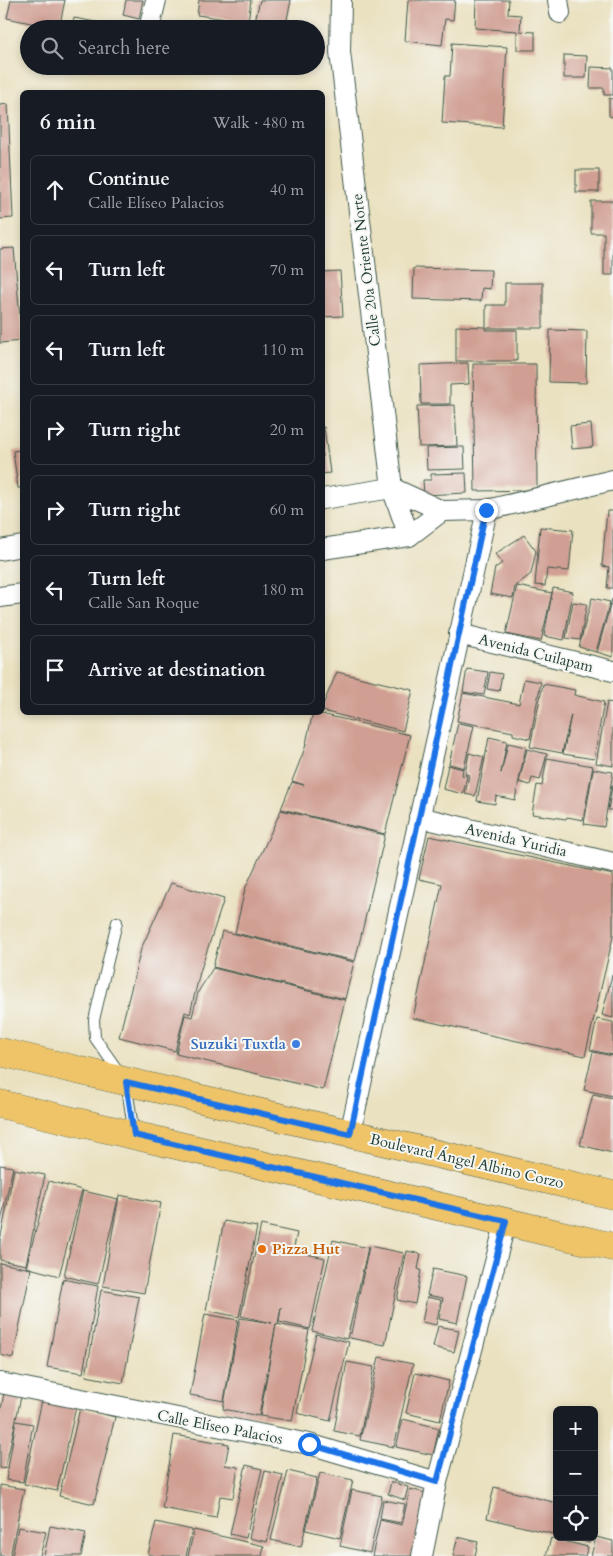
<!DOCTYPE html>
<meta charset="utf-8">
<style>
body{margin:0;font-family:Cardo,serif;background:#20242c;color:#f1f3f6}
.controls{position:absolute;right:15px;bottom:15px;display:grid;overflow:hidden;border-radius:8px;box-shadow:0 2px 8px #0003}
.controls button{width:45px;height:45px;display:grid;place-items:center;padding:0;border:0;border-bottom:1px solid #363941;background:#171b24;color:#f1f3f6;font:25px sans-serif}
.stop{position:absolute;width:15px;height:15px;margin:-11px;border:4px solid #1a73e8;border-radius:50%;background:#fff}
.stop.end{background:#1a73e8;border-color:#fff;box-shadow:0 1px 5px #0008}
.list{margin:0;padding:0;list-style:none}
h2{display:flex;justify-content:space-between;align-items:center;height:65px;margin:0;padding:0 20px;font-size:21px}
h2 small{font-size:16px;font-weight:400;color:#9ea1a6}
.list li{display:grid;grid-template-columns:32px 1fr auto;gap:15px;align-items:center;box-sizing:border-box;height:70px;margin:0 10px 10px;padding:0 10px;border:1px solid #363941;border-radius:8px}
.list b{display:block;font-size:19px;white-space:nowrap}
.list p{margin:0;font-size:16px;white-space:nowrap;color:#9ea1a6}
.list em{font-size:16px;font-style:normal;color:#9ea1a6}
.icon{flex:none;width:28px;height:28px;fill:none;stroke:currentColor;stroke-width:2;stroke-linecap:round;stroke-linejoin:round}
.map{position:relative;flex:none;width:613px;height:1556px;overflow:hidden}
.search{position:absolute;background:#171b24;box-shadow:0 2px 8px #0003;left:20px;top:20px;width:305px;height:55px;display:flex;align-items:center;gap:12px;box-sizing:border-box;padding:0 18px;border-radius:28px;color:#9ea1a6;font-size:19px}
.panel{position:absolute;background:#171b24;box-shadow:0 2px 8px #0003;left:20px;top:90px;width:305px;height:625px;border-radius:8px}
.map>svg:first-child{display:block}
.building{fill:#d09e92}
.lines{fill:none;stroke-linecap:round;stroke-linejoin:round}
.lane-casing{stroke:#3d5649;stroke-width:12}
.street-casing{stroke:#3d5649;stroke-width:22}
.primary-casing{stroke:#3d5649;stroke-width:29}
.lane{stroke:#fff;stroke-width:10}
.street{stroke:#fff;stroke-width:20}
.primary{stroke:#efc469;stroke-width:28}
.route{stroke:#1a73e8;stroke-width:6}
.shop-dot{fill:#3f7fe0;stroke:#f6f6f2;stroke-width:2}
.food-dot{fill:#e8710a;stroke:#f6f6f2;stroke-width:2}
.labels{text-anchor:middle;stroke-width:4;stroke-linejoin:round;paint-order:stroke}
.street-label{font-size:15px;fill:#1f3d34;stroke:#f6f6f2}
.shop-label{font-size:15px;font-weight:bold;fill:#366cbe;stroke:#f6f6f2;text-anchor:end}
.food-label{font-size:15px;font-weight:bold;fill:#c56008;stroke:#f6f6f2;text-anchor:start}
</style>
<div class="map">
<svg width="613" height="1556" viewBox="0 0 613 1556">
<rect width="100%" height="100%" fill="#f6f6f2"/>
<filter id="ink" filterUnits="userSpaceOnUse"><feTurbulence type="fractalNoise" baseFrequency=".02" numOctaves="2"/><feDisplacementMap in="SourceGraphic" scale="10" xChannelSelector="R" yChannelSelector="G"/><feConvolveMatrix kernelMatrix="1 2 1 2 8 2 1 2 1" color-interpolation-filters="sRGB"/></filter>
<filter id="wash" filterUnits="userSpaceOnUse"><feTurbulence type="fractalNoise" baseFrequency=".0096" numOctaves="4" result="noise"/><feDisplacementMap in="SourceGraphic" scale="20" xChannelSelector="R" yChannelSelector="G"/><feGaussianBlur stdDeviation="1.12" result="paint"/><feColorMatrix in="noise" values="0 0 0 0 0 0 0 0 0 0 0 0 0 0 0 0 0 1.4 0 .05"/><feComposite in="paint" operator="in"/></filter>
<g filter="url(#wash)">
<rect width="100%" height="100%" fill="#eae1c0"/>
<g id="blocks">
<g class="building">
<path d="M11,0H65L59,29L7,18Z"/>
<path d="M126,0H143L139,19L123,15Z"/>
<path d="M199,0H251L248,22L197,15Z"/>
<path d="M260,0H291L285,29H253Z"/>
<path d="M408,0H455L453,20L445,19L442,45L405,41Z"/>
<path d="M476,0H509L508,14L521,15L520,31L535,32V50H517V31L475,28Z"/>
<path d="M74,18L128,28V29H72Z"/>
<path d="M452,43L507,47L502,127L442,123L445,76H450Z"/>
<path d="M564,55L587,56L586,78H564Z"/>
<path d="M65,66H113V68L64,71Z"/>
<path d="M591,67L613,68V95H604V88H590Z"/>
<path d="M609,98L613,99V117L609,116Z"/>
<path d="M8,104L13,218L0,219V105Z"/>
<rect x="576" y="170" width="23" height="22"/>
<path d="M591,201H613V275H604V233H591Z"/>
<path d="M14,248L22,341L0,343V249Z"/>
<path d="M414,268L491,270L490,289L482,288L481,301L413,299Z"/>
<path d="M340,271L343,316L322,317V272Z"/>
<path d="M505,283H543V328H486V305H505Z"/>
<path d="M456,326L485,327V330H517V361H456Z"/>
<path d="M550,330L587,331L586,383L549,382Z"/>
<path d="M468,363L469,384L450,385V404H421L420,365Z"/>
<path d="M473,364H536L537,490L475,491Z"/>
<path d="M455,405L457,446L419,447L417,406Z"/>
<path d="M591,424L593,447L572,449L570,426Z"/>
<path d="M322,427H324L330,473L322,474Z"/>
<path d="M464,447L465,469L427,470L426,448Z"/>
<path d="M22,450V488H18L13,451Z"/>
<path d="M466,473L467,493L424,495L423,480H431V474Z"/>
<path d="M607,511H613V588H607L609,567L602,566Z"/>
<path d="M540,527L573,530L569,571L547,569L545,586L535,585Z"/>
<path d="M524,535L536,551L531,574L515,586L513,598L490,594L495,568L502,563L495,554Z"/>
<path d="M517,586L552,593L541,641L506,634Z"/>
<path d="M553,588L573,592L564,640L544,636Z"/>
<path d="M592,598L610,602L596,652L579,647Z"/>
<path d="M612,599H613V657L597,652Z"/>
<path d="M573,602L587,604L580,640L566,638Z"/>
<path d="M467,669L488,672L484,695L463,692Z"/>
<path d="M337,672L413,690L403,731L322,711V707Z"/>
<path d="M490,672L502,674L499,691L487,689Z"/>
<path d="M524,679L541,682L530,739L513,735V732L457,721L463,693L519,704Z"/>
<path d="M543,684L575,690L574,695L604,702L594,759L563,754L571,715L562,753L530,747Z"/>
<path d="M607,702L613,703V766L596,763Z"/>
<path d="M313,712L410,735L385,834L281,809L292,782L304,785L292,781L305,748Z"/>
<path d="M458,723L474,726L464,768L449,764Z"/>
<path d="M489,737L507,741L501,773L508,743L526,747L515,800L496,796L495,804L477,801Z"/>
<path d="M527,749L547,754L540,780L532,778L530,785L519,782Z"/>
<path d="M469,753L484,757L475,796L465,794L469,775L465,774Z"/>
<path d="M547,758L593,766L583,820L567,817L566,819L532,814L537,785L542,786Z"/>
<path d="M448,765L463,769L462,775L467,776L463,794L443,789Z"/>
<path d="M593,769L613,772L604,827L584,824Z"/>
<path d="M612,786H613V810H608Z"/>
<path d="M281,810L385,835L355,961L235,933L245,889Z"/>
<path d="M429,836L613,875V937L585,1056L413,1018L442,884L419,879Z"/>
<path d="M171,883L224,899L200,972L190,1014L185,1012L175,1051L119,1037L141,949Z"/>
<path d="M222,931L354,962L345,999L213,967Z"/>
<path d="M213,968L345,1000L323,1090L176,1054L185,1015L192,1017L198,992Z"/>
<path d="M612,975H613V1018L602,1015Z"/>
<path d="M597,1019L613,1022V1055L590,1050Z"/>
<path d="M593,1052L613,1056V1096L584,1090Z"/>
<path d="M593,1094L613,1098V1153L580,1145Z"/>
<path d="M0,1165L13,1167L1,1221L0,1220Z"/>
<path d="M14,1169L45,1175L26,1265L0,1260V1241Z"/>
<path d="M49,1181L82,1190L59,1276L26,1267Z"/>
<path d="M83,1191L118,1199L98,1284L64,1276Z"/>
<path d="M119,1195L161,1203L144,1293L103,1286Z"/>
<path d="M224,1221L257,1227L239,1317L206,1310Z"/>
<path d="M261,1225L297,1233L293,1251L325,1258L310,1329L279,1322L281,1307L278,1324H276L259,1416L223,1409L240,1318L272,1323L241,1316Z"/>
<path d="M333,1240L368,1248L347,1339L312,1331Z"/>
<path d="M369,1246L404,1253L385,1345L350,1338Z"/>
<path d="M407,1251L421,1254L418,1269L421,1270L415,1304L397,1300Z"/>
<path d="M0,1263L31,1269L13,1358L0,1355Z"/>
<path d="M433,1269L467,1276L457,1323L439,1319L443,1298L427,1295Z"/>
<path d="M63,1279L98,1286L83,1373L47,1367Z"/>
<path d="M101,1290L139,1297L123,1383L86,1376Z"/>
<path d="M427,1297L441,1300L436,1325L422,1322Z"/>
<path d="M205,1314L238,1320L224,1401L190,1395Z"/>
<path d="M276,1324L309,1330L292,1421L260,1416Z"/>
<path d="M438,1326L459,1330L454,1352L433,1347Z"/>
<path d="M316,1334L349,1342L330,1421L297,1413Z"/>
<path d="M379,1357L413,1364L394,1447L360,1440Z"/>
<path d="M347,1362L374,1367L360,1436L334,1431Z"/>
<path d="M415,1373L449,1381L440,1421L406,1413Z"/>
<path d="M4,1393L21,1397L5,1469L0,1468V1414Z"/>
<path d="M42,1400L76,1407L57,1491L24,1484Z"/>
<path d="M80,1408L115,1417L94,1504L59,1496Z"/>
<path d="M403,1419L439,1428L433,1455L396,1447Z"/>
<path d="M16,1421L33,1424L23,1482L6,1480Z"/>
<path d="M174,1435L229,1444L225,1465L238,1467L233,1498L220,1496L216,1518L162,1508Z"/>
<path d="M246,1465L262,1469L246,1538L230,1534Z"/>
<path d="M265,1471L283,1475L267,1542L249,1538Z"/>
<path d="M288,1471L317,1478L301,1547L271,1540Z"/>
<path d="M320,1473L353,1480L340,1538L306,1530Z"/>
<path d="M391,1482L408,1487L405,1500L388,1494Z"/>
<path d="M0,1485L24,1489L10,1556H0Z"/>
<path d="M494,1487L557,1503V1535L487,1518Z"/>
<path d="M410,1489L430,1494L412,1556H372L380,1520L402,1525Z"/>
<path d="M352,1490L382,1496L370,1553L340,1546Z"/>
<path d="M383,1500L405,1504L401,1523L380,1519Z"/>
<path d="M156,1522L192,1530L186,1556H157L148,1554Z"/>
<path d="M50,1526L86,1533L81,1556H44Z"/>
<path d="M18,1527L46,1532L40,1556H12Z"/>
<path d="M194,1530L264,1546L262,1556H188Z"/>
<path d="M458,1537L478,1542L475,1556H453Z"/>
<path d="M568,1537H591L589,1543Z"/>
<path d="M596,1537L613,1541V1556H591Z"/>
<path d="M551,1538L588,1547L585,1556H546Z"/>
</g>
</g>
</g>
<g filter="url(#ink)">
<use href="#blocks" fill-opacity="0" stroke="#3d5649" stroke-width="1"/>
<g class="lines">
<defs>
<path id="lane" d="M117,922L94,1020L95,1038L126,1082L134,1134"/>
<g id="street">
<path d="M341,0L340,52L392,488L409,536"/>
<path d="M558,0L560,13"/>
<path d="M149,29L156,0"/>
<path d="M322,499L392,488L442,511L487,510L613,480"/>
<path d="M322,549L409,536L442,511"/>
<path d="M0,550L22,546"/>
<path d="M0,597L22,594"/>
<path d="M459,634L613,671"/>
<path d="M419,817L613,863"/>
<path d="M350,1134L487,510"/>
<path d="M0,1383L309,1444L437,1482"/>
<path d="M422,1556L437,1482L506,1221"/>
</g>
<g id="primary">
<path d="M0,1052L613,1195"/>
<path d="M0,1104L613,1247"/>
</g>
</defs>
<use href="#lane" class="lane-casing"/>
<use href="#street" class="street-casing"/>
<use href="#primary" class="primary-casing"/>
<use href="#lane" class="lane"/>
<use href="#street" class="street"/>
<use href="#primary" class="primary"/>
</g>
</g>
<g class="lines" filter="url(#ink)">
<path class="route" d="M309,1444L437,1482L506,1221L134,1135L126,1082L350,1134L486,510"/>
</g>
<circle class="shop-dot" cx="296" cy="1044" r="5"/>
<circle class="food-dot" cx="262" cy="1249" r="5"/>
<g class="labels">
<g class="street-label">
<text transform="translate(366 270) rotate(-97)" y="5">Calle 20a Oriente Norte</text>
<text transform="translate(536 653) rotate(14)" y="5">Avenida Cuilapam</text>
<text transform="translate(516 840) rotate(13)" y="5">Avenida Yuridia</text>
<text transform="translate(467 1161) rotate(13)" y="5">Boulevard Ángel Albino Corzo</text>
<text transform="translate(220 1427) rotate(11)" y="5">Calle Elíseo Palacios</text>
</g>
<g class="shop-label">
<text x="286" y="1049">Suzuki Tuxtla</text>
</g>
<g class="food-label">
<text x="272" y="1254">Pizza Hut</text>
</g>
</g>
</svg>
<div class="controls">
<button>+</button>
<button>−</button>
<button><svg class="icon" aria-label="locate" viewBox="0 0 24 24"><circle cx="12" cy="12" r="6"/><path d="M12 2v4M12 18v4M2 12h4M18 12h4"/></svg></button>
</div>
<div class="stop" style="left:309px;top:1444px"></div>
<div class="stop end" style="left:486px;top:510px"></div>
<div class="search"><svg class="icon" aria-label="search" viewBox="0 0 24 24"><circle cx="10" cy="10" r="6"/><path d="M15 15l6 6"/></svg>Search here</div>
<section class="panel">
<h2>6 min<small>Walk · 480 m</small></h2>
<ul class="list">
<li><svg class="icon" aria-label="ahead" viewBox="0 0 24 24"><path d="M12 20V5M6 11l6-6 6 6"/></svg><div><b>Continue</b><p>Calle Elíseo Palacios</p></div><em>40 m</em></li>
<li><svg class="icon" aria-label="left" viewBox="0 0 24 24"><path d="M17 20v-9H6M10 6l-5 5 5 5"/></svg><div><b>Turn left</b></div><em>70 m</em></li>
<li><svg class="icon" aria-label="left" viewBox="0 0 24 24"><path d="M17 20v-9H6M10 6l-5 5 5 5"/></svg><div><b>Turn left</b></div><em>110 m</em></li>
<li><svg class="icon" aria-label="right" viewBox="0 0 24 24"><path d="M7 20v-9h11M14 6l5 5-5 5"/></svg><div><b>Turn right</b></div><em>20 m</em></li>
<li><svg class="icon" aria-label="right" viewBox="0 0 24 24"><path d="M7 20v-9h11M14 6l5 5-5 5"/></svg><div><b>Turn right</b></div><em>60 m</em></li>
<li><svg class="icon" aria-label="left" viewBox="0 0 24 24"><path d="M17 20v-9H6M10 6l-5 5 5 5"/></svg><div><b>Turn left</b><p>Calle San Roque</p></div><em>180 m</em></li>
<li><svg class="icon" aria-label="arrive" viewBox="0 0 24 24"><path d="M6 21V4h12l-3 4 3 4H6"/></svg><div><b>Arrive at destination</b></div></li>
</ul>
</section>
</div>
